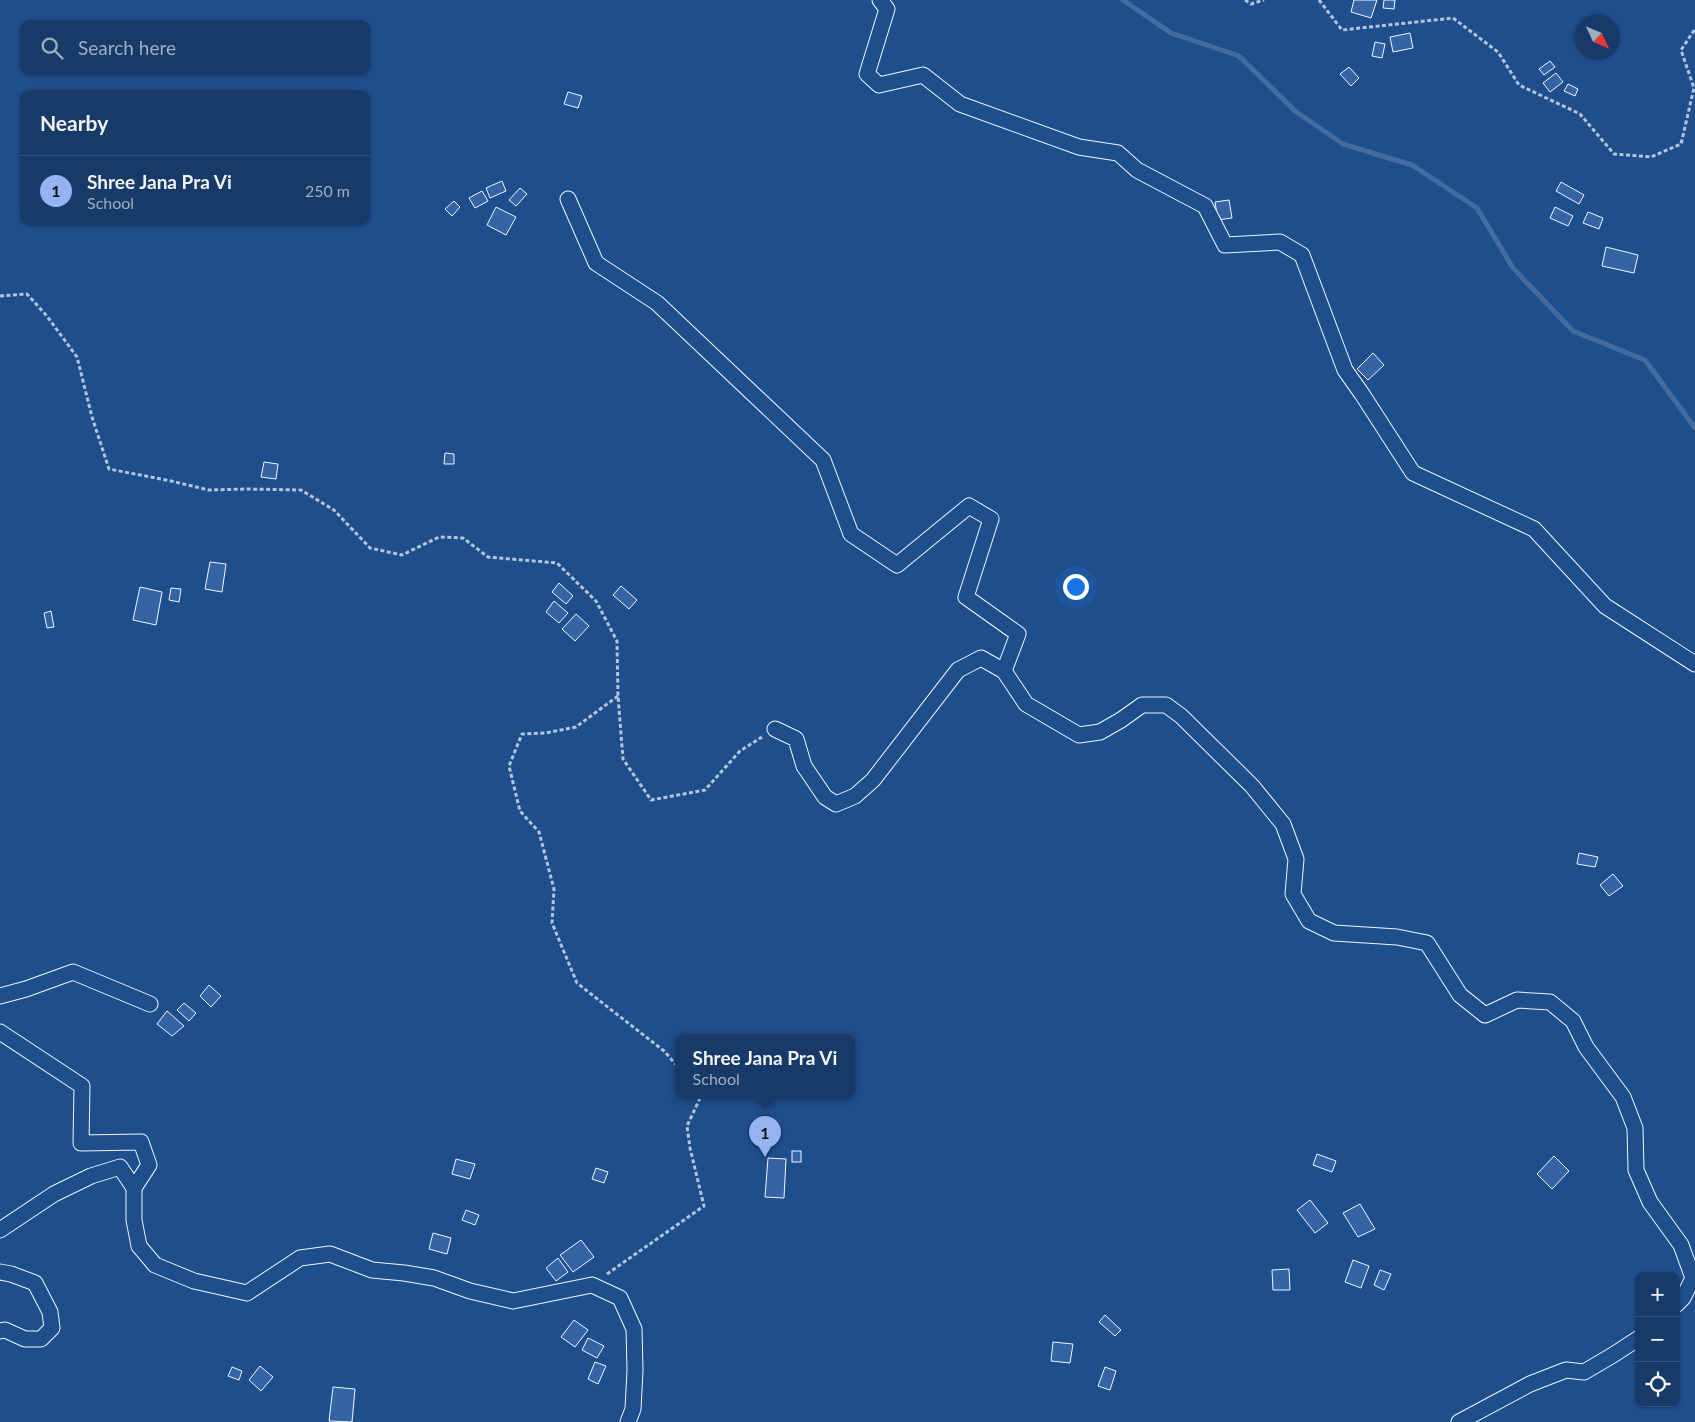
<!DOCTYPE html>
<meta charset="utf-8">
<style>
body{margin:0;font-family:Lato,sans-serif;background:#244571;color:#f1f3f6}
.controls{position:absolute;right:15px;bottom:15px;display:grid;overflow:hidden;border-radius:10px;box-shadow:0 1px 4px #0004}
.controls button{width:45px;height:45px;display:grid;place-items:center;padding:0;border:0;border-bottom:1px solid #36547d;background:#173a69;color:#f1f3f6;font:25px sans-serif}
.compass{position:absolute;left:1575px;top:15px;width:45px;height:45px;border-radius:50%;background:#173a69;box-shadow:0 1px 4px #0004;rotate:134deg}
.you{position:absolute;left:1075px;top:586px;width:18px;height:18px;margin:-12px;border:4px solid #fff;border-radius:50%;background:#1a73e8;box-shadow:0 0 0 8px #1a73e833}
.badge{display:grid;place-items:center;width:32px;height:32px;border-radius:50%;background:#95b2f1;color:#111;font-size:16px;font-weight:700}
.pin{position:absolute;translate:-50% -41px;filter:drop-shadow(0 1px 2px #0008)}
.pin::after{content:'';position:absolute;top:26px;width:18px;height:15px;background:inherit;clip-path:polygon(0 0,100% 0,50% 100%)}
.popup{position:absolute;left:675px;top:1034px;width:180px;height:65px;box-sizing:border-box;display:grid;place-content:center;border-radius:10px;background:#173a69;filter:drop-shadow(0 1px 4px #0005);font-size:16px;white-space:nowrap;color:#9eadc0}
.popup b{font-size:19px;color:#f1f3f6}
.popup::after{content:'';position:absolute;left:50%;top:100%;margin-left:-10px;border:10px solid transparent;border-top-color:#173a69}
.list{margin:0;padding:0;list-style:none}
h2{display:flex;justify-content:space-between;align-items:center;height:65px;margin:0;padding:0 20px;font-size:21px}
h2 small{font-size:16px;font-weight:400;color:#9eadc0}
.list li{display:grid;grid-template-columns:32px 1fr auto;gap:15px;align-items:center;box-sizing:border-box;height:70px;padding:0 20px;border-top:1px solid #36547d}
.list b{display:block;font-size:19px;white-space:nowrap}
.list p{margin:0;font-size:16px;white-space:nowrap;color:#9eadc0}
.list em{font-size:16px;font-style:normal;color:#9eadc0}
.icon{flex:none;width:28px;height:28px;fill:none;stroke:currentColor;stroke-width:2;stroke-linecap:round;stroke-linejoin:round}
.map{position:relative;flex:none;width:1695px;height:1422px;overflow:hidden}
.search{position:absolute;background:#173a69;box-shadow:0 1px 4px #0004;left:20px;top:20px;width:350px;height:55px;display:flex;align-items:center;gap:12px;box-sizing:border-box;padding:0 18px;border-radius:10px;color:#9eadc0;font-size:19px}
.panel{position:absolute;background:#173a69;box-shadow:0 1px 4px #0004;left:20px;top:90px;width:350px;height:135px;border-radius:10px}
.map>svg:first-child{display:block}
.lines{fill:none;stroke-linecap:round;stroke-linejoin:round}
.stream{stroke:#446ba0;stroke-width:5}
.building{fill:#3563a3;stroke:#f2f6ff}
.street-casing{stroke:#f2f6ff;stroke-width:17}
.path{stroke:#b3c4dc;stroke-width:3;stroke-dasharray:4 2.5;stroke-linecap:butt}
.street{stroke:#1f4e8c;stroke-width:15}
</style>
<div class="map">
<svg width="1695" height="1422" viewBox="0 0 1695 1422">
<rect width="100%" height="100%" fill="#1f4e8c"/>
<g class="lines">
<path class="stream" d="M1123,0L1171,33L1239,56L1295,111L1343,144L1412,165L1477,208L1513,268L1573,331L1645,360L1695,428"/>
</g>
<g class="building">
<path d="M1354,0H1377L1371,18L1351,12Z"/>
<path d="M1384,0H1395L1394,9L1383,8Z"/>
<path d="M1410,33L1413,48L1393,52L1390,37Z"/>
<path d="M1375,42L1385,44L1382,58L1372,56Z"/>
<path d="M1550,61L1555,67L1544,75L1539,69Z"/>
<path d="M1349,67L1359,78L1351,86L1340,74Z"/>
<path d="M1556,73L1563,82L1550,92L1543,83Z"/>
<path d="M1568,84L1578,89L1575,96L1564,91Z"/>
<path d="M568,92L582,96L578,108L564,104Z"/>
<path d="M502,181L506,191L490,198L486,188Z"/>
<path d="M1561,182L1584,195L1579,204L1556,191Z"/>
<path d="M520,188L527,194L516,206L509,200Z"/>
<path d="M482,191L488,201L475,208L469,198Z"/>
<path d="M1229,200L1232,218L1218,220L1215,202Z"/>
<path d="M454,201L460,207L452,216L445,209Z"/>
<path d="M496,207L516,217L506,235L487,225Z"/>
<path d="M1555,207L1573,216L1568,226L1550,218Z"/>
<path d="M1588,212L1603,218L1599,229L1583,223Z"/>
<path d="M1606,247L1638,255L1634,273L1602,266Z"/>
<path d="M1373,353L1384,365L1368,380L1357,369Z"/>
<path d="M445,453L454,454V464H444Z"/>
<path d="M264,462L278,464L276,479L261,477Z"/>
<path d="M210,562L226,564L222,592L205,589Z"/>
<path d="M559,583L573,596L566,604L552,592Z"/>
<path d="M621,586L637,600L629,609L613,595Z"/>
<path d="M140,587L162,592L156,625L133,620Z"/>
<path d="M171,588L181,589L179,602L169,600Z"/>
<path d="M554,601L568,613L559,623L546,612Z"/>
<path d="M51,611L54,627L47,628L44,613Z"/>
<path d="M576,614L589,626L575,641L562,629Z"/>
<path d="M1579,853L1598,857L1595,867L1577,864Z"/>
<path d="M1613,874L1623,886L1609,896L1600,885Z"/>
<path d="M209,985L221,996L211,1007L200,996Z"/>
<path d="M184,1003L196,1013L189,1021L177,1010Z"/>
<path d="M167,1011L184,1026L172,1036L157,1024Z"/>
<rect x="792" y="1151" width="9" height="11"/>
<path d="M1317,1154L1336,1161L1332,1172L1313,1165Z"/>
<path d="M1554,1156L1569,1171L1552,1189L1537,1174Z"/>
<path d="M768,1158L786,1159L784,1198L765,1197Z"/>
<path d="M456,1159L475,1164L470,1179L452,1174Z"/>
<path d="M596,1168L608,1172L604,1183L592,1179Z"/>
<path d="M1310,1200L1328,1223L1315,1233L1297,1210Z"/>
<path d="M1360,1204L1375,1229L1358,1237L1343,1213Z"/>
<path d="M466,1210L479,1215L475,1225L462,1220Z"/>
<path d="M433,1233L451,1238L447,1254L429,1249Z"/>
<path d="M581,1240L594,1257L573,1272L560,1255Z"/>
<path d="M558,1258L568,1272L556,1281L546,1268Z"/>
<path d="M1353,1260L1369,1266L1361,1288L1345,1282Z"/>
<path d="M1289,1269L1290,1290H1273L1272,1270Z"/>
<path d="M1380,1270L1391,1274L1384,1290L1374,1285Z"/>
<path d="M1105,1315L1121,1330L1115,1336L1099,1322Z"/>
<path d="M574,1320L588,1330L575,1347L561,1337Z"/>
<path d="M588,1338L604,1346L597,1358L582,1350Z"/>
<path d="M1053,1342L1073,1344L1070,1363L1051,1361Z"/>
<path d="M595,1362L606,1366L598,1384L588,1379Z"/>
<path d="M260,1366L273,1377L261,1391L249,1380Z"/>
<path d="M232,1367L242,1371L239,1380L228,1376Z"/>
<path d="M1105,1367L1116,1371L1110,1390L1098,1386Z"/>
<path d="M333,1387L355,1389L352,1422L329,1421Z"/>
</g>
<g class="lines">
<defs>
<g id="street">
<path d="M880,0L887,9L867,74L879,85L923,75L960,104L1079,147L1118,153L1137,170L1205,206L1225,245L1280,242L1302,255L1345,370L1362,394L1413,473L1534,529L1605,606L1695,664"/>
<path d="M568,199L596,263L657,303L823,460L851,534L897,565L969,506L991,519L966,597L1018,634L1004,671"/>
<path d="M775,729L796,739L804,766L825,797L836,804L855,796L873,780L958,670L981,658L1004,671L1026,704L1079,735L1100,732L1121,720L1142,705H1166L1181,716L1252,786L1283,824L1296,859L1293,894L1309,921L1334,933L1397,937L1427,943L1460,995L1485,1015L1517,1000L1550,1002L1573,1021L1586,1047L1623,1097L1635,1128L1636,1170L1650,1202L1681,1245L1693,1278L1683,1298L1676,1305"/>
<path d="M0,996L26,989L73,972L150,1004"/>
<path d="M0,1032L82,1086L81,1143L141,1142L149,1165L134,1188"/>
<path d="M0,1230L54,1194L91,1176L120,1167L134,1188V1220L139,1246L155,1265L194,1281L247,1293L300,1258L330,1254L372,1270L404,1273L434,1278L470,1291L513,1301L592,1285L620,1298L634,1329L635,1370L633,1409L628,1422"/>
<path d="M0,1272L11,1274L35,1283L50,1312L52,1328L41,1339H25L5,1330L0,1331"/>
<path d="M1459,1422L1530,1384L1566,1370L1584,1372L1613,1355L1639,1338"/>
</g>
</defs>
<use href="#street" class="street-casing"/>
<g class="path">
<path d="M1245,0L1251,4L1264,0"/>
<path d="M1319,0L1342,30L1453,18L1498,52L1519,85L1580,114L1614,154L1651,157L1681,144L1694,88L1681,50L1695,29"/>
<path d="M0,296L27,294L46,315L77,357L92,417L109,469L171,481L209,490L246,489L301,490L334,510L370,548L402,555L439,537L463,538L488,557L557,563L596,601L617,641L618,696L623,759L651,800L705,790L740,751L762,737"/>
<path d="M618,696L576,727L546,733L522,734L509,766L520,811L539,832L554,889L552,923L577,983L664,1051L679,1068"/>
<path d="M607,1274L704,1206L690,1148L687,1126L701,1096"/>
</g>
<use href="#street" class="street"/>
</g>
</svg>
<div class="controls">
<button>+</button>
<button>−</button>
<button><svg class="icon" aria-label="locate" viewBox="0 0 24 24"><circle cx="12" cy="12" r="6"/><path d="M12 2v4M12 18v4M2 12h4M18 12h4"/></svg></button>
</div>
<svg class="compass" viewBox="-18 -18 36 36"><path d="M0-13l5 13h-10z" fill="#e53935"/><path d="M0 13l5-13h-10z" fill="#9eadc0"/></svg>
<div class="you"></div>
<div class="pin badge" style="left:765px;top:1157px">1</div>
<div class="popup"><b>Shree Jana Pra Vi</b>School</div>
<div class="search"><svg class="icon" aria-label="search" viewBox="0 0 24 24"><circle cx="10" cy="10" r="6"/><path d="M15 15l6 6"/></svg>Search here</div>
<section class="panel">
<h2>Nearby<small></small></h2>
<ul class="list">
<li><span class="badge">1</span><div><b>Shree Jana Pra Vi</b><p>School</p></div><em>250 m</em></li>
</ul>
</section>
</div>
